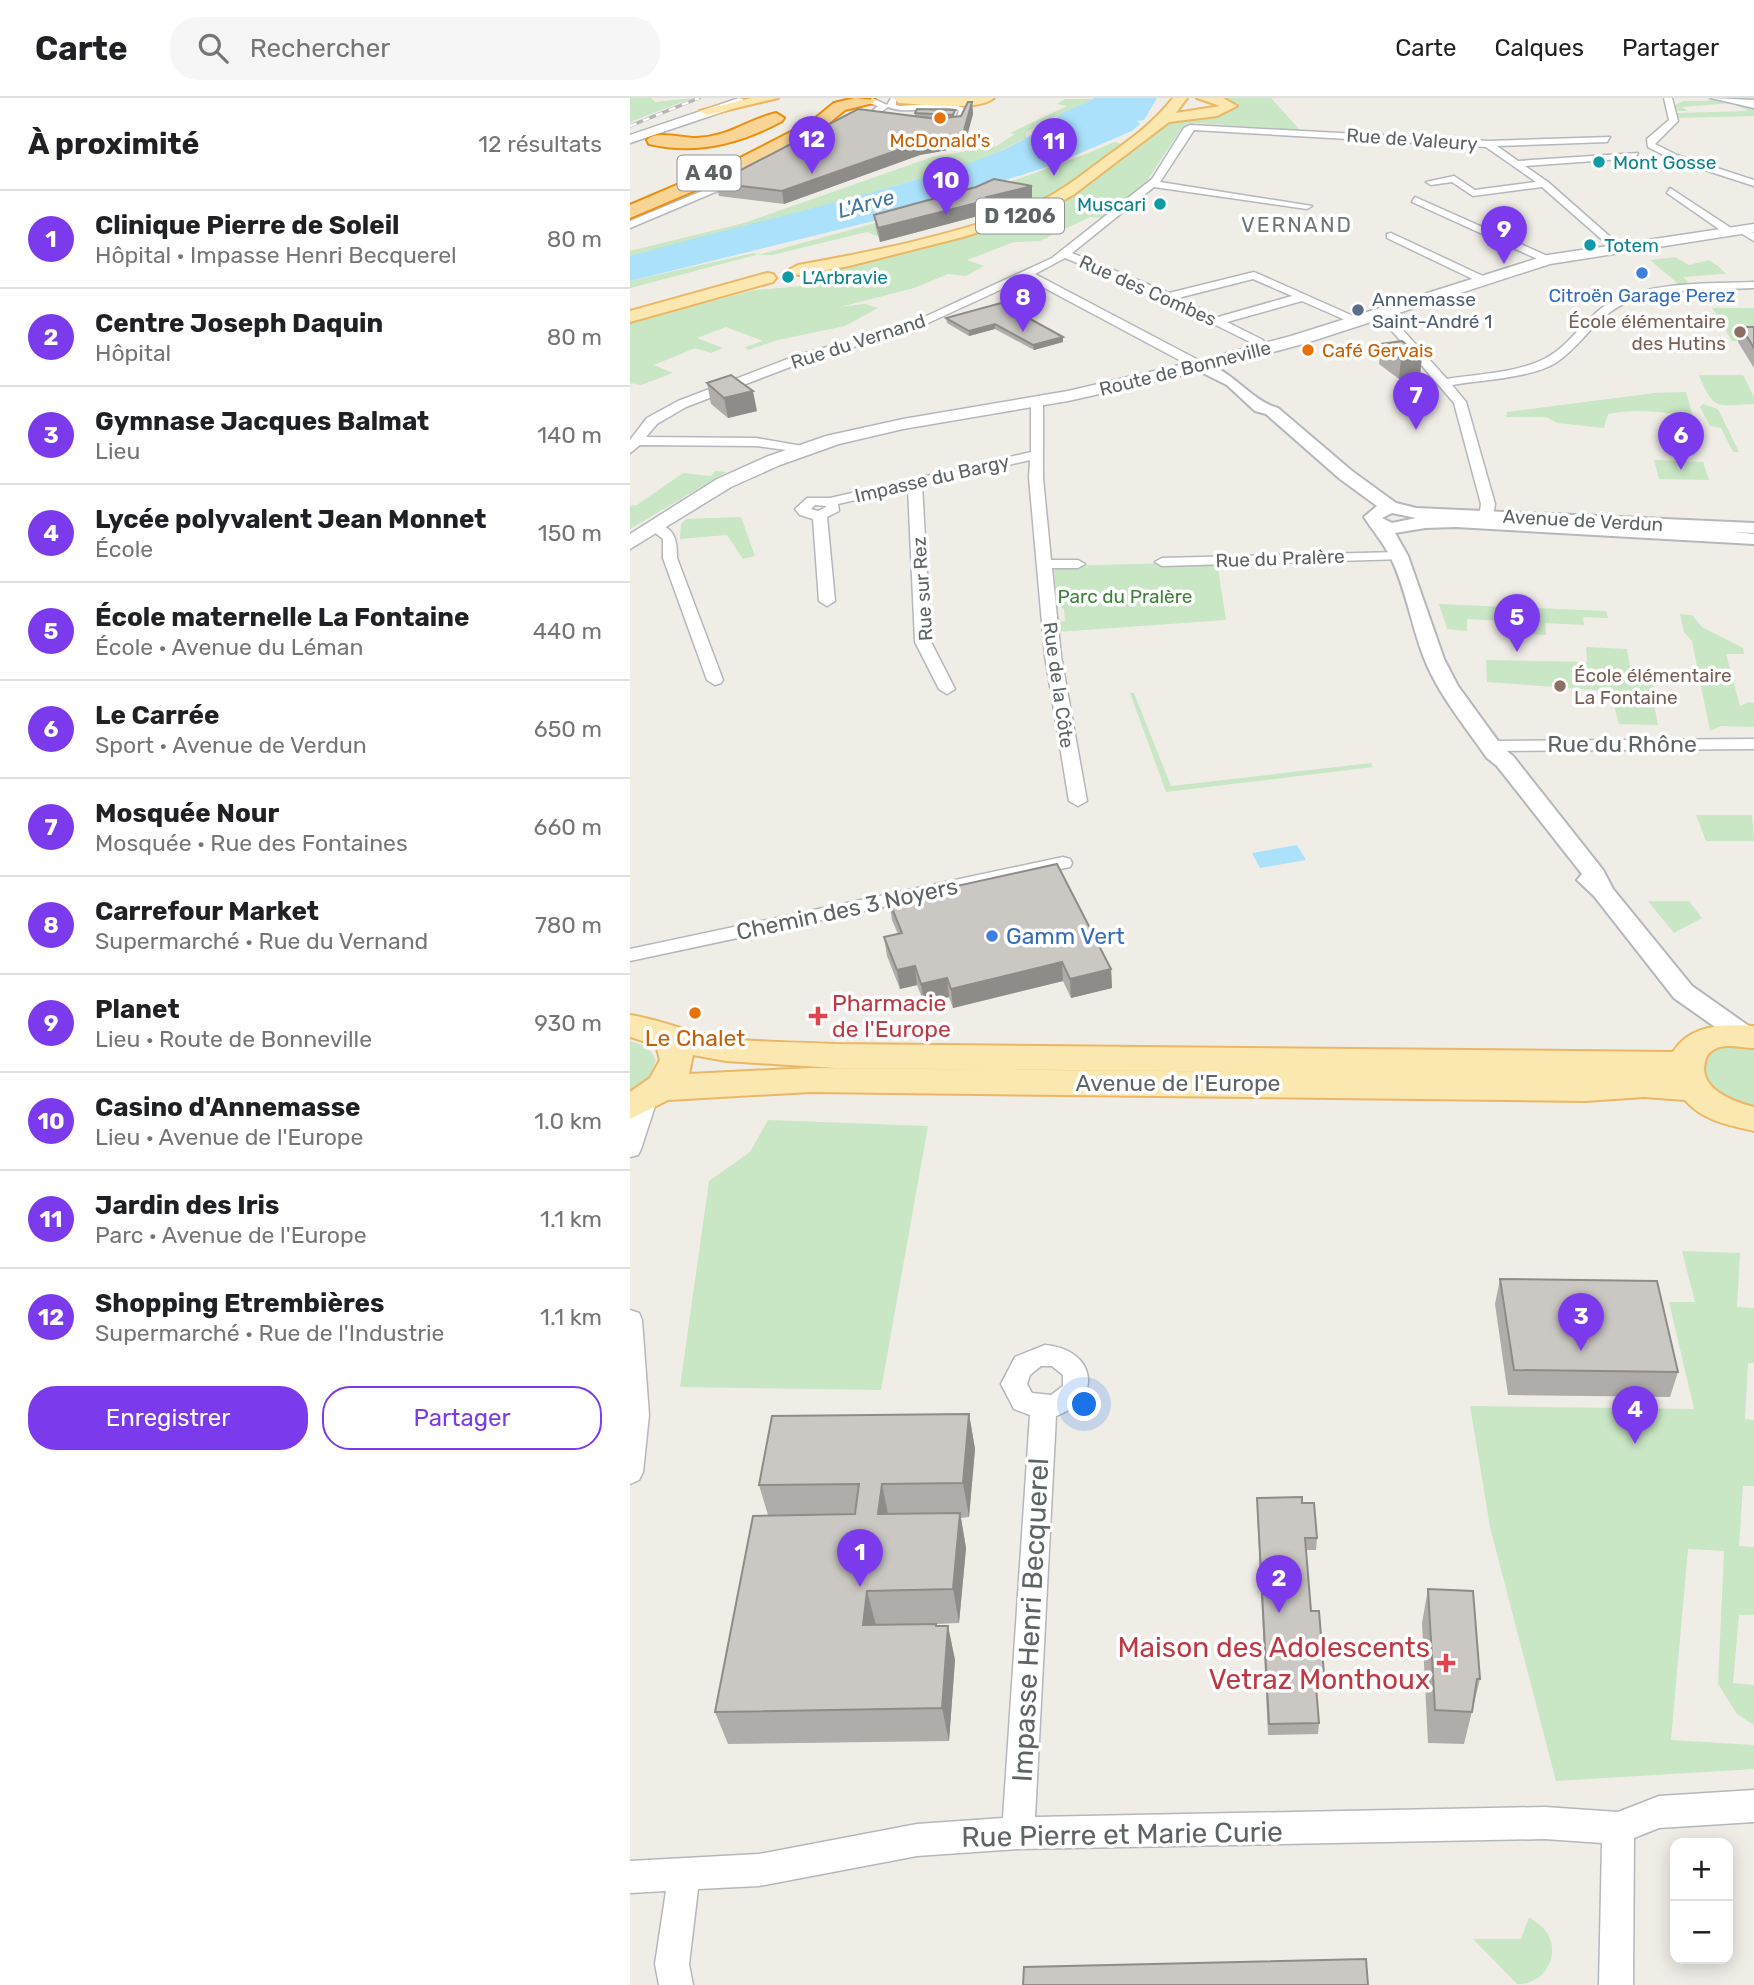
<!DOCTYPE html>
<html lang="fr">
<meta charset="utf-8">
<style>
body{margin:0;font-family:Rubik,sans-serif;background:#f6f6f6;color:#202124}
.controls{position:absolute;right:21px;bottom:21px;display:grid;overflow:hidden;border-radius:14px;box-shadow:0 4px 18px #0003}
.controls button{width:63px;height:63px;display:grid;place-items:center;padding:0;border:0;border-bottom:2px solid #e0e0e0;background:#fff;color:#202124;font:35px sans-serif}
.you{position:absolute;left:455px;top:1307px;width:24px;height:24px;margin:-18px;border:5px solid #fff;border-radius:50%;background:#1a73e8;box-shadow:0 0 0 10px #1a73e833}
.badge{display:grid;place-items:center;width:46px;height:46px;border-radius:50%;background:#7c3aed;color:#fff;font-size:23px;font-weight:700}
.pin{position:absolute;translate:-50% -58px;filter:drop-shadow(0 2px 4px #0008)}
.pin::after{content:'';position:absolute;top:37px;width:24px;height:21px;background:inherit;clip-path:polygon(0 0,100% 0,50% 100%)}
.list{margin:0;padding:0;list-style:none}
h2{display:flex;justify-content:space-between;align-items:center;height:91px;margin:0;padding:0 28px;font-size:30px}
h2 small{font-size:23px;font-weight:400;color:#757577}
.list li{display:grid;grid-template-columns:46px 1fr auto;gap:21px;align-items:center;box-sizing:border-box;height:98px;padding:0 28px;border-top:2px solid #e0e0e0}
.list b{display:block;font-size:26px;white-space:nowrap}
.list p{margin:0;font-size:23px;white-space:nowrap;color:#757577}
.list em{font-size:23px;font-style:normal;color:#757577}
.actions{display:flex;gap:14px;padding:21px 28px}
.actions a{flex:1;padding:16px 0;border:2px solid #7c3aed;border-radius:28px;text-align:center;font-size:24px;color:#7c3aed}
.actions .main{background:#7c3aed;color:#fff}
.icon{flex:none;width:38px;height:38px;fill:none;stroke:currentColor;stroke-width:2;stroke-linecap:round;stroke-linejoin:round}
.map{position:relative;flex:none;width:1124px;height:1887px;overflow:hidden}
header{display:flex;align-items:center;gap:42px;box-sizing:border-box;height:98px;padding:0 35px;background:#fff;border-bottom:2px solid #e0e0e0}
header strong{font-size:33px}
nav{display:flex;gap:38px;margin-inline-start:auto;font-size:24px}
.search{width:490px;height:63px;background:#f6f6f6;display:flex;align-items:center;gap:18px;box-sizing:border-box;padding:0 24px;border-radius:28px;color:#757577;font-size:26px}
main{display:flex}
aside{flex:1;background:#fff}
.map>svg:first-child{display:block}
.green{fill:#c9e6c5}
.water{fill:#ace1fb}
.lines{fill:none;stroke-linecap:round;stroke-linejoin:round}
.minor-casing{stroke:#b4b7bb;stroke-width:3}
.tertiary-casing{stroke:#b4b7bb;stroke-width:4}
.secondary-casing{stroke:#b3b7bb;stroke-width:3}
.primary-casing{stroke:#ebb764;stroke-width:4}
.motorway-casing{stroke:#ec8d0b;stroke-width:4}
.minor{fill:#fff;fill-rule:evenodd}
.tertiary{fill:#fff;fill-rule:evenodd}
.secondary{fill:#fff;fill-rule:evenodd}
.primary{fill:#fbe7b0;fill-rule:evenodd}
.motorway{fill:#f8d496;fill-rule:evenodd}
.rail-casing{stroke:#b5b6b6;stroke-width:3.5}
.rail{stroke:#fff;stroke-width:2.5;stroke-dasharray:7;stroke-linecap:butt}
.wall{fill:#afaca9;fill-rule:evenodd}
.shaded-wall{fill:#8e8c89}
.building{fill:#cbc8c4;stroke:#8e8c89;stroke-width:2}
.food-dot{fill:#e8710a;stroke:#fff;stroke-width:2.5}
.culture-dot{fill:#0f9aa8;stroke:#fff;stroke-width:2.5}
.shop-dot{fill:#3f7fe0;stroke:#fff;stroke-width:2.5}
.service-dot{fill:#5c6f8a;stroke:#fff;stroke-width:2.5}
.education-dot{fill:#8d6e63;stroke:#fff;stroke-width:2.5}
.health-dot{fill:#e0444e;stroke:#fff;stroke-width:2.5}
.labels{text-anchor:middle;stroke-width:7;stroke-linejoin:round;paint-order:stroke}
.far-street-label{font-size:19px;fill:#5e6366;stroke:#fff}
.far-food-label{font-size:19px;fill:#c56008;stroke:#fff}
.far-culture-label{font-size:19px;fill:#0d838f;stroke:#fff;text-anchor:start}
.far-shop-label{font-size:19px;fill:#366cbe;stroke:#fff}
.far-service-label{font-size:19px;fill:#4e5e75;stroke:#fff;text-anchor:start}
.far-education-label{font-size:19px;fill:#785e54;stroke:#fff;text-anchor:end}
.far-park-label{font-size:19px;fill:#3e8339;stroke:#fff}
.shield{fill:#fff;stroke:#8e9294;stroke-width:2}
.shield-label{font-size:21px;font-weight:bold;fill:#5e6366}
.far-water-label{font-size:21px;font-style:italic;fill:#42779c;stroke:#fff}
.far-quarter-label{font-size:21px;letter-spacing:2px;fill:#6f7578;stroke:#fff}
.street-label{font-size:23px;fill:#5e6366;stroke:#fff}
.shop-label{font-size:23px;fill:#366cbe;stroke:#fff;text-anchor:start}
.health-label{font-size:23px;fill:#be3a42;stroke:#fff;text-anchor:start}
.food-label{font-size:23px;fill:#c56008;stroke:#fff}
.near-street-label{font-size:28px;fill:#5e6366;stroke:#fff}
.near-health-label{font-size:28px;fill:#be3a42;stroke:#fff;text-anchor:end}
</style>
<header>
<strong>Carte</strong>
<div class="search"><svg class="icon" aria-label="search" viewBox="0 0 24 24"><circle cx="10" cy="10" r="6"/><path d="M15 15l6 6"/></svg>Rechercher</div>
<nav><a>Carte</a><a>Calques</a><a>Partager</a></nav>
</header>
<main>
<aside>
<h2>À proximité<small>12 résultats</small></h2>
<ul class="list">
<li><span class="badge">1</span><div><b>Clinique Pierre de Soleil</b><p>Hôpital · Impasse Henri Becquerel</p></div><em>80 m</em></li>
<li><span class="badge">2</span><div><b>Centre Joseph Daquin</b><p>Hôpital</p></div><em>80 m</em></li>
<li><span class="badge">3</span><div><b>Gymnase Jacques Balmat</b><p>Lieu</p></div><em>140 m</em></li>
<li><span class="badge">4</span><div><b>Lycée polyvalent Jean Monnet</b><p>École</p></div><em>150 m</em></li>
<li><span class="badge">5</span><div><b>École maternelle La Fontaine</b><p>École · Avenue du Léman</p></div><em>440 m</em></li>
<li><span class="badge">6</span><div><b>Le Carrée</b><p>Sport · Avenue de Verdun</p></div><em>650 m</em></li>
<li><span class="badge">7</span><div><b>Mosquée Nour</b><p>Mosquée · Rue des Fontaines</p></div><em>660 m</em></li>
<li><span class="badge">8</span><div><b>Carrefour Market</b><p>Supermarché · Rue du Vernand</p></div><em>780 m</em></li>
<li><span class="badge">9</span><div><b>Planet</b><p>Lieu · Route de Bonneville</p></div><em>930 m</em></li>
<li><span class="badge">10</span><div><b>Casino d'Annemasse</b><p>Lieu · Avenue de l'Europe</p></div><em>1.0 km</em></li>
<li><span class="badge">11</span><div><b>Jardin des Iris</b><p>Parc · Avenue de l'Europe</p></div><em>1.1 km</em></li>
<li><span class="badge">12</span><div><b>Shopping Etrembières</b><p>Supermarché · Rue de l'Industrie</p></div><em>1.1 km</em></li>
</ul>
<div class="actions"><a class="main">Enregistrer</a><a>Partager</a></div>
</aside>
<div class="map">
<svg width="1124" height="1887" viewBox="0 0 1124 1887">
<rect width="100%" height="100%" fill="#f0ede7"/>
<g class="green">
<path d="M0,0H21L25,4L63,0L0,24Z"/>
<path d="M590,0H641L670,32L565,25L551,31L514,87L472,120L460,119L410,143L384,144L337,162L354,168L336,178L318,176L284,190L210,209L235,206L248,210L215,228L148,242L118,252L115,249L133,243L96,229L67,240L93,250L81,255L65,250L24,267L43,275L11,287L0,285V224L125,192L173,188L182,185L193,174L335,138L347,137L343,135L388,122L431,104L519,41L540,21L590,16L606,9L604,5Z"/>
<path d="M1077,0L1124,8V18L1049,20L1047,15L1118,13L1101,5L1052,9L1058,13H1048L1045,7L1053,3H1080Z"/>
<path d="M435,1H462L451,10L415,22L396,35V40L347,64L171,115L0,158V153L114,125L302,59L367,48L385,36L380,35L437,8L427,6Z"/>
<path d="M485,44L494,47L428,95L386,115H380L402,104L394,101L291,115L245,131L258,137L252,140L237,134L142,157H126L0,190V183L124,155L127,157C247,125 369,93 485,44Z"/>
<path d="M1045,159L1059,167L1079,162L1086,167L1109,165L1087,167L1096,176H1093L1053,179L1060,186L1071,187L1052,189L1020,162Z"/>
<path d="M1082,210H1124V243H1102Z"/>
<path d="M1069,277H1113L1124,299V306C1088,307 1084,315 1069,277Z"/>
<path d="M1056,294L1063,319C1034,314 1007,310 978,316L974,330L927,325L916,319H876L877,314L1025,295Z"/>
<path d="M1073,306L1088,311L1109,354H1103L1091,330L1080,328L1070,309Z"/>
<path d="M1024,362L1073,364L1079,382L1029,381Z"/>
<path d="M85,373L96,374L0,431V408L7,407L53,375L81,378Z"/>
<path d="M111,419L125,458L113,461L97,437L50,441L51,426L56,421Z"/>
<path d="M587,464L596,522L427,534L426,524L435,523L434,511L427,507L424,468Z"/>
<path d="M809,506L976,513L978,520L953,519L954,527L915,525L916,537L896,536L895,517L876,515V523L837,521V533L817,531Z"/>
<path d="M1050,516L1062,517L1072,529L1113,550L1114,556H1096L1110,608L1119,604L1124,605V629L1091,628L1080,633L1062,543L1054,534Z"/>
<path d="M956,549L997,551L1002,581L1023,583L1025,595L1022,596L1028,627L989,626L980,593L857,584L856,562L957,564Z"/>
<path d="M500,595H504L541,688L741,665L743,669L536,694Z"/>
<path d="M1066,717H1122L1124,743H1076Z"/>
<path d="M1018,803H1059L1072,820L1044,835Z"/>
<path d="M0,943L18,949L26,962L20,978L0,992Z"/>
<path d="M1102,946L1124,949V1010L1101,1005L1074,983V959L1083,952Z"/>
<path d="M138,1022L298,1028L251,1292L50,1289L79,1083L120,1054Z"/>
<path d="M1052,1153L1110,1155L1107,1209L1124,1210V1265H1118L1115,1321L1124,1322V1388H1113L1109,1448L1124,1449V1517H1109L1103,1585L1124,1587V1627L1107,1616L1088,1586L1094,1453L1058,1451L1041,1642L1124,1647V1671L926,1683L860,1429L840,1308L1064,1311L1039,1204H1065Z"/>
<path d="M899,1819C906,1824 913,1828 917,1835C931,1856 915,1887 887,1886L843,1841H891Z"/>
</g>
<g class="water">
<path d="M464,0H527L514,22L507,23L510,26L502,33L420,68L252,121L0,183V158C86,134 172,114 257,90C316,73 379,58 427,19C437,10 453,9 464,0Z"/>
<path d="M667,747L676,762L630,770L622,755Z"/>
</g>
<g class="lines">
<defs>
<g id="minor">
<path d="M242,0L257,7L261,0H266V7L270,8L316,5L338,11L333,26L317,31L313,28L326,22L329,12C305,5 281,18 258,9L248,16L267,22L264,27L241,21L240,15L248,8L239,5Z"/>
<path d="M1034,0H1042L1048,23L1025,46L1047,57L1124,82V88L1041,61L1018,49L1017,41L1039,22Z"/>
<path d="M560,27L858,43L980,39L977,44L867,48L888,63L1008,55L1005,60L895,68L918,84L994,151L985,153L912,89L843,98L822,84L801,87L796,84L824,78L845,92L906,84L856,49L564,32L530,84L682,108L677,111L524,89L442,155L539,195L624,174L730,221V225H722L672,203L597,224L633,242L637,252L631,256L627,255L624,246L519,194L435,160L405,176L574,265V271H566L396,180L285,231L176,263L56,309L27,326L16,339L126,340L178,349V355L126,348L10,347L0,355V342L17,320L48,303L168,257L277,227L422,160L522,81L554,30ZM623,181L662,198L588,219L548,200Z"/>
<path d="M113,76L116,81L0,130V123Z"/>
<path d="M1040,90L1104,132V136H1096L1037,95Z"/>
<path d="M785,99L922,160L923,162L914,164L782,104Z"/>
<path d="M1113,129L1124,135V143L1109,134L1108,132Z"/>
<path d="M761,135L857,180L858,182L849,184L757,140V136Z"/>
<path d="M1124,184V190C1082,192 1036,190 996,205C967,217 952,247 927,264C903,280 851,282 822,287L836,304L865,406L863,418L856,422L849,418L851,406L824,305L763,234L742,216L752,214L771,230L817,281C848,276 888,275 916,260C943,246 957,214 986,202C1029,183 1079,186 1124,184Z"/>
<path d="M407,299L413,303V380L421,462H448L455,466L448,470H422L431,558L457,703L448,708L439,703L415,558L399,380L400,362L292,387L301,544L325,591L317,596L309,591L285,544L278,390L208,406L209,413L197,419L205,503L197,508L189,503L183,421L170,417L165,411L177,400H200L401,354V303ZM185,407L196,408V409L188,413L181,411Z"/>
<path d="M25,425C45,430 47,441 47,460L93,582L91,585L85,587L77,582L33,460V441L18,429Z"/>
<path d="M769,454L774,455V461L532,468L525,464L532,460Z"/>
<path d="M1124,641V651L860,653L851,648L860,643Z"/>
<path d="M433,759L440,761L442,765L440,769L0,863V851Z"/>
<path d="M16,994L24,997L27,1002L11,1051L8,1057L0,1059V1017L8,997Z"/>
<path d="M0,1212L9,1215L12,1222L19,1317L13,1374L9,1382L0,1386Z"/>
<path d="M415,1247C465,1251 475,1300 426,1318L405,1719L915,1709L988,1714L1029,1698L1124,1692V1724L1029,1730L1004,1740L1003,1887H969L972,1745L915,1741L388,1751L287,1758L129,1788L68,1791L59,1866L63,1887H29L25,1866L36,1793L0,1795V1763L129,1756L287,1726L373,1720L400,1317L384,1311L371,1286L385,1259ZM411,1268H422L433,1277V1288L421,1297L402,1295L397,1286L400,1277Z"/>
</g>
<path id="tertiary" d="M570,263C603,272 621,303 648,310L722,373L766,405L786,410L1124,425V435L1102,434L1124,436V446L826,429L795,430L765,435L778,458L814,561L828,588L873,650L883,658L973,772L983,791L1062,888L1123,931V943L1114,946L1105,943L1044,900L964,798L947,782L952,776L867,668L857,660C835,628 808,596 794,560C781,527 776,490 760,458C752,443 743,433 734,419L747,408L710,381L636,316L625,313L597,287L565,271L562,268ZM762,415L786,420L762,425L752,420Z"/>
<g id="secondary">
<path d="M109,0L113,1V7L0,45V37Z"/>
<path d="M1081,0L1124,2V10Z"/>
<path d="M1124,126V134L920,166L673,246L576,272L438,303L273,331L209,346L150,367L101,389L0,451V436L87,381L136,359L196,338L273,321L438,293L567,263L661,238L918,157Z"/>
</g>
<g id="primary">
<path d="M121,0H148L77,17L70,13Z"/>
<path d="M263,0H364C347,14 292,6 269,5Z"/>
<path d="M543,0H557L546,15L590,8L567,0H593L607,8L587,18L539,24L443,97L412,114L333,139L219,168L168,177L159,172L168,167C245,153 327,137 400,108C429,96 454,75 480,56C504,39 525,23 543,0Z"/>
<path d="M137,175L143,176L146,180L143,184L0,224V213Z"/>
<path d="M0,917C33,922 61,936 95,940C131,945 169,944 205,946L1043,954C1061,926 1094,926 1124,928V950C1112,950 1095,945 1085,951C1079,954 1076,958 1075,964C1068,991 1104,1004 1124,1009V1033C1099,1027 1073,1023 1055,1002L1014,999L955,1003L180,994L38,1002L0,1021V994L20,980L30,962L26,947L0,939ZM63,957L96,963L205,970L985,977L180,970L59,976Z"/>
</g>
<g id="motorway">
<path d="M225,0L245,2L243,5L215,12L194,29L122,68L0,120V107L110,60L182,23L204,5Z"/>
<path d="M146,15L154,20L152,23C110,46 66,57 19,46L17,42C26,32 52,40 66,40C99,39 117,22 146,15Z"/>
</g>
</defs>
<use href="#minor" class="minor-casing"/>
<use href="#tertiary" class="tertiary-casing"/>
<use href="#secondary" class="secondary-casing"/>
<use href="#primary" class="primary-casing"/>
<use href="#motorway" class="motorway-casing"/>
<use href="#minor" class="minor"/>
<use href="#tertiary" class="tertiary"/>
<use href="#secondary" class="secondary"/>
<use href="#primary" class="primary"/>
<use href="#motorway" class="motorway"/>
<defs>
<path id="rail" d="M0,28L69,0"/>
</defs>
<use href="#rail" class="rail-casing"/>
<use href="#rail" class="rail"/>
</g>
<g class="wall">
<path d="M342,4L343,16L334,49L290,57L154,106L89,98L86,85L285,19V15L325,12L324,19L331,18ZM293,20H315L307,21Z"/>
<path d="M402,101L363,111V114L250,144L246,131L244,117Z"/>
<path d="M371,205L433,244L404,252L365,231L339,238L317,225L316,220Z"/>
<path d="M1111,229H1124V270L1108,244Z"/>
<path d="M751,246L792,258L790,277L769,281L749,266Z"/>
<path d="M77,285L127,313L98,320L81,306Z"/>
<path d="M259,803L481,871L482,890L441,900L433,883L323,910L319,899L294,905L287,887L270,891L257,858L254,839L268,836L262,822Z"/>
<path d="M870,1181L1048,1274L1040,1299L878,1297L865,1206Z"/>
<path d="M339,1316L345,1351L339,1419L331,1420L336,1450L329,1525L306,1526V1528H318L325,1562L319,1643L98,1646L85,1614L138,1417L129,1387Z"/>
<path d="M627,1400L672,1405L687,1440L686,1452H676L681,1513L694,1576L692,1587H686L689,1625L688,1636L638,1637L627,1412Z"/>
<path d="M798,1491L850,1581L834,1646L798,1645L792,1525Z"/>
</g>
<g class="shaded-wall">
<path d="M342,4L343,16L334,49L290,57L154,106L152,93L288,45L333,36Z"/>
<path d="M402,88V101L363,111V114L250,144L248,130L357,99Z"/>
<path d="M365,226V231L339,238V233Z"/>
<path d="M433,239V244L404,252L403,247Z"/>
<path d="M792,258L790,277L769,281L771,261Z"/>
<path d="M123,293L127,313L98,320L94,300Z"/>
<path d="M432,864L433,883L323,910L321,891Z"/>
<path d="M285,868L287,887L270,891L267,872Z"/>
<path d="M481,871L482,890L441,900L440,881Z"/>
<path d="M317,880L319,899L294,905L291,886Z"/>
<path d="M339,1316L345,1351L339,1419L333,1385Z"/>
<path d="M252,1386L259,1421L248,1416Z"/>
<path d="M330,1415L336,1450L329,1525L323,1491Z"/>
<path d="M237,1493L246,1527H233Z"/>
<path d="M318,1528L325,1562L319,1643L312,1610Z"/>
</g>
<g class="building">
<path d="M338,4H342L333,36L288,45L152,93L86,85L228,11L307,21L331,18Z"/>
<path d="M287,11L325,12L323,17L285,15Z"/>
<path d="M364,81L402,88L357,99L362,101L248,130L244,117L346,89Z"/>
<path d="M371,205L433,239L403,247L365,226L339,233L316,220Z"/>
<path d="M1111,229H1124V250Z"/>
<path d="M772,243L792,258L771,261L751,246Z"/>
<path d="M101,277L123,293L94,300L77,285Z"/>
<path d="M427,766L481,871L440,881L432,864L321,891L317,880L291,886L285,868L267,872L254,839L272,835L259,803Z"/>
<path d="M870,1181L1027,1183L1048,1274L884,1272Z"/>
<path d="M339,1316L333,1385L252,1386L248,1416L330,1415L323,1491L237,1493L233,1527L306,1526V1528H318L312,1610L85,1614L123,1418L225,1416L229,1386L129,1387L142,1318Z"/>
<path d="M672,1399V1405H684L687,1440H675L681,1513H689L694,1576H685L689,1625L639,1626L627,1400Z"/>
<path d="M798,1491L843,1493L850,1581H847L842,1614L805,1612Z"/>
<path d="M736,1861L738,1887H393L394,1869Z"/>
</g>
<g class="food-dot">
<circle cx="310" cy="20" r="7"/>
<circle cx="678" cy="252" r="7"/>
<circle cx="65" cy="915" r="7"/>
</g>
<g class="culture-dot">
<circle cx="969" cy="64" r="7"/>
<circle cx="530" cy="106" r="7"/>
<circle cx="960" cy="147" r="7"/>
<circle cx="158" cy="179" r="7"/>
</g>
<g class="shop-dot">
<circle cx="1012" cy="175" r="7"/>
<circle cx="362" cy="838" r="7"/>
</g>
<circle class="service-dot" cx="728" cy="212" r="7"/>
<g class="education-dot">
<circle cx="1110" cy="234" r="7"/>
<circle cx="930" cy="588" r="7"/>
</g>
<g class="health-dot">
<path d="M184.5 907.5h7v7h7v7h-7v7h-7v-7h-7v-7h7z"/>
<path d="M812.5 1554.5h7v7h7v7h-7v7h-7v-7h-7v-7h7z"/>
</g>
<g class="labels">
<g class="far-street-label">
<text transform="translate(782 41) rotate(4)" y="7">Rue de Valeury</text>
<text transform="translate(518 192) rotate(24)" y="7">Rue des Combes</text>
<text transform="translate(228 243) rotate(-18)" y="7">Rue du Vernand</text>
<text transform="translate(555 270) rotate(-14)" y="7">Route de Bonneville</text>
<text transform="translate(302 380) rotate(-13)" y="7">Impasse du Bargy</text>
<text transform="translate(953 422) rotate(3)" y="7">Avenue de Verdun</text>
<text transform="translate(650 460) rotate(-2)" y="7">Rue du Pralère</text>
<text transform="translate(292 491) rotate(-94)" y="7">Rue sur Rez</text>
<text transform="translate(429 587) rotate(82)" y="7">Rue de la Côte</text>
</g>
<g class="far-food-label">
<text x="310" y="49">McDonald's</text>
<text x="692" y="259" text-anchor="start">Café Gervais</text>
</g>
<g class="far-culture-label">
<text x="983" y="71">Mont Gosse</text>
<text x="516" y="113" text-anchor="end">Muscari</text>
<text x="974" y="154">Totem</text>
<text x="172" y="186">L’Arbravie</text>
</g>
<g class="far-shop-label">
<text x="1012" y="204">Citroën Garage Perez</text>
</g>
<g class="far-service-label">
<text x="742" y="208">Annemasse<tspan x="742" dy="22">Saint-André 1</tspan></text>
</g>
<g class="far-education-label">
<text x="1096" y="230">École élémentaire<tspan x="1096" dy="22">des Hutins</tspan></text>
<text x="944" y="584" text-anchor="start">École élémentaire<tspan x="944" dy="22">La Fontaine</tspan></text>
</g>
<g class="far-park-label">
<text x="495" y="505">Parc du Pralère</text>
</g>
<g class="shield">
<rect x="47.5" y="57.5" width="63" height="35" rx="5"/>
<rect x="346" y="100.5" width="88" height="35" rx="5"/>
</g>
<g class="shield-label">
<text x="79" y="82">A 40</text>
<text x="390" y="125">D 1206</text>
</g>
<g class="far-water-label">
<text transform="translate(236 106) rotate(-15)" y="7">L'Arve</text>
</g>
<g class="far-quarter-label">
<text x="667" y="134">VERNAND</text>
</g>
<g class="street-label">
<text x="992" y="654">Rue du Rhône</text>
<text transform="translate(217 811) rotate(-12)" y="8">Chemin des 3 Noyers</text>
<text x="548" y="993">Avenue de l'Europe</text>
</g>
<g class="shop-label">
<text x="376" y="846">Gamm Vert</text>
</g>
<g class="health-label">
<text x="202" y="913">Pharmacie<tspan x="202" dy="26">de l'Europe</tspan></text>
</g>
<g class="food-label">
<text x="65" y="948">Le Chalet</text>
</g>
<g class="near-street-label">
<text transform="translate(400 1522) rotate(-87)" y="10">Impasse Henri Becquerel</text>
<text transform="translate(492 1736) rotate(-1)" y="10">Rue Pierre et Marie Curie</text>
</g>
<g class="near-health-label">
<text x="800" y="1559">Maison des Adolescents<tspan x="800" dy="32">Vetraz Monthoux</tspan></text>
</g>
</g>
</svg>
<div class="controls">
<button>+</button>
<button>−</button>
</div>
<div class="you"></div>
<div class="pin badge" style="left:230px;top:1489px">1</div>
<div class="pin badge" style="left:649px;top:1515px">2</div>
<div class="pin badge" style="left:951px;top:1253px">3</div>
<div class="pin badge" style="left:1005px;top:1346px">4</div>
<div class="pin badge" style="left:887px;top:554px">5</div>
<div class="pin badge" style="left:1051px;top:372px">6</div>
<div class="pin badge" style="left:786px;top:332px">7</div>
<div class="pin badge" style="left:393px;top:234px">8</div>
<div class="pin badge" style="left:874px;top:166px">9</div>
<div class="pin badge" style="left:316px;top:117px">10</div>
<div class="pin badge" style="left:424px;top:78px">11</div>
<div class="pin badge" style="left:182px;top:76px">12</div>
</div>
</main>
